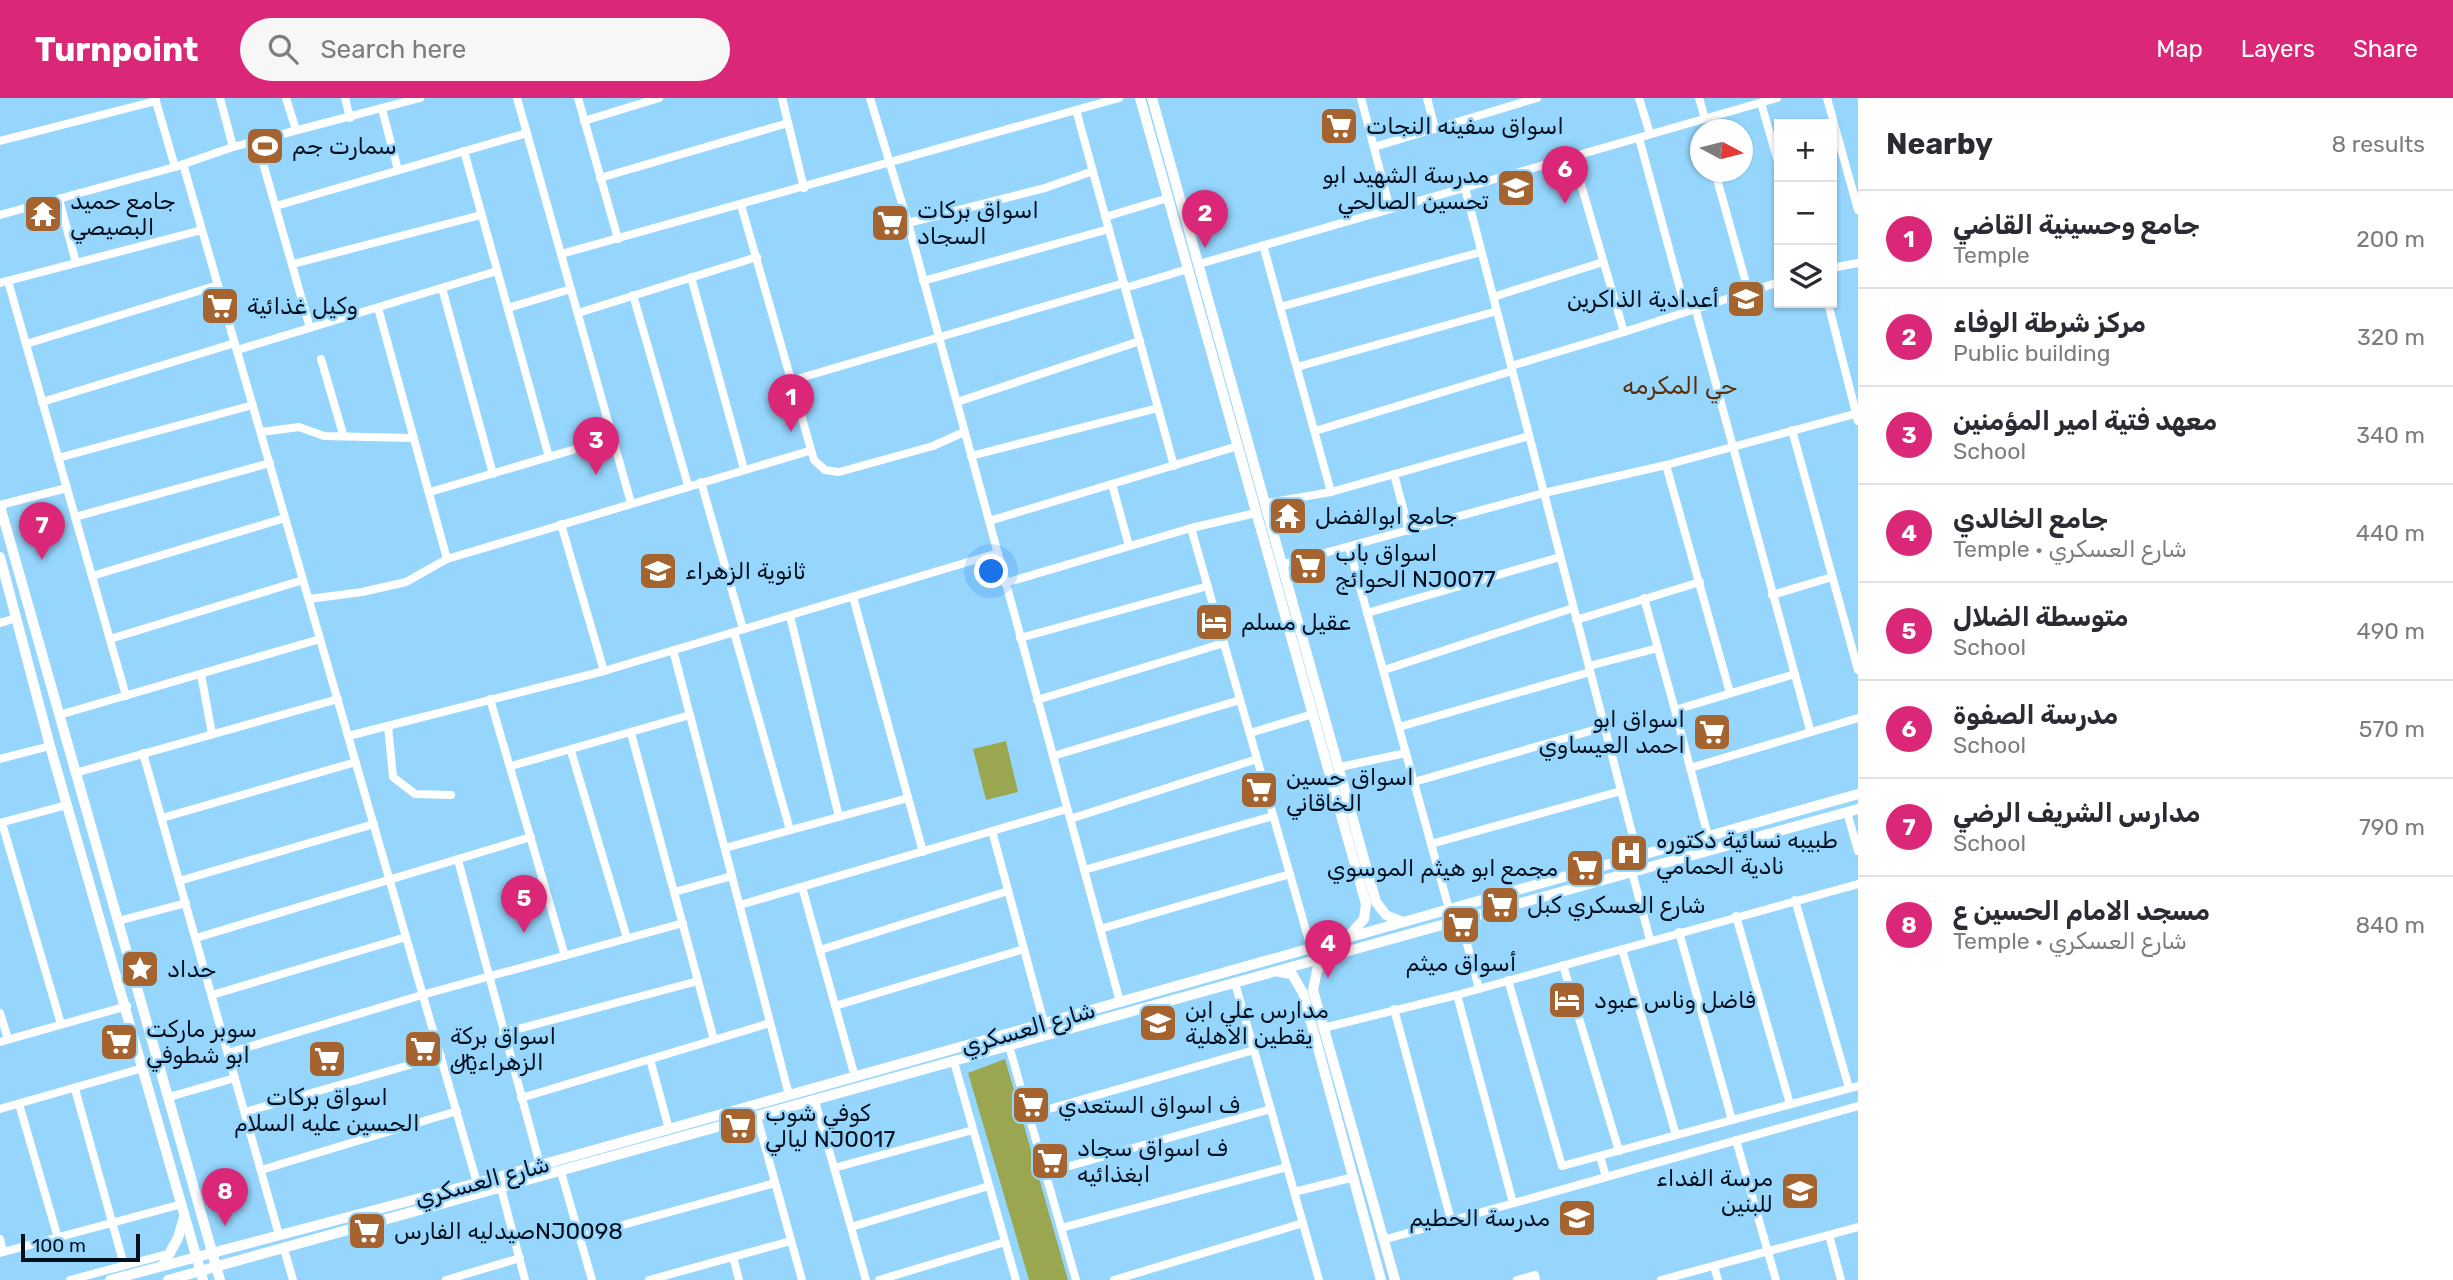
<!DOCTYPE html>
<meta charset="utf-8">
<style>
body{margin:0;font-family:Rubik,"Noto Sans Arabic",sans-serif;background:#f7f7f7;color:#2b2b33}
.controls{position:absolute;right:21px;top:21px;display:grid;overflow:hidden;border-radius:0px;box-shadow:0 2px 5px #0004}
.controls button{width:63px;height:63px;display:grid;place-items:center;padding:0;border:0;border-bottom:2px solid #e1e1e2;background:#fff;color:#2b2b33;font:35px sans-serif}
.compass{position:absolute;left:1690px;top:21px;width:63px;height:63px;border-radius:50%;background:#fff;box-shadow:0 2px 5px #0004;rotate:97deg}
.scale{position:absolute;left:21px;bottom:18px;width:119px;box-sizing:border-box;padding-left:7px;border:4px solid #000f1d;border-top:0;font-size:19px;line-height:24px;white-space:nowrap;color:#000f1d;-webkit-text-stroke:5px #96d6fd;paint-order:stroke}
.you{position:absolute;left:992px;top:474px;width:24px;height:24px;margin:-18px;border:5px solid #fff;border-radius:50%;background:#1a73e8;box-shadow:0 0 0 10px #1a73e833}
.badge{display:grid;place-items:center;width:46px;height:46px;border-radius:50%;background:#db2777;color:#fff;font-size:23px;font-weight:700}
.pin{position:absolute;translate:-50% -58px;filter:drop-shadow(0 2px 4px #0008)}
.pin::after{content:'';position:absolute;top:37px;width:24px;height:21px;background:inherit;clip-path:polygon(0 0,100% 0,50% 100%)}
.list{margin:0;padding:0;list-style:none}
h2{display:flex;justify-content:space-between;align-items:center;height:91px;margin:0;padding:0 28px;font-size:30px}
h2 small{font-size:23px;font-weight:400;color:#7c7c81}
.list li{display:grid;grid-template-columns:46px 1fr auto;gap:21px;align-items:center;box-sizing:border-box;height:98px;padding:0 28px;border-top:2px solid #e1e1e2}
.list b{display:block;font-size:26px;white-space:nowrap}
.list p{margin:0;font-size:23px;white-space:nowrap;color:#7c7c81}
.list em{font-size:23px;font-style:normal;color:#7c7c81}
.icon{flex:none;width:38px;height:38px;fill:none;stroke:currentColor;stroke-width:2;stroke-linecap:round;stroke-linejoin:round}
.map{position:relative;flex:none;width:1858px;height:1182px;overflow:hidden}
header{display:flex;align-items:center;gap:42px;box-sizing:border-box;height:98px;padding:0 35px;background:#db2777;color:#fff}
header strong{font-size:33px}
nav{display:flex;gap:38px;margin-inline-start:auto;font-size:24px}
.search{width:490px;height:63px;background:#f7f7f7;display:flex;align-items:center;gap:18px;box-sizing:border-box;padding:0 24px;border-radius:38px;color:#7c7c81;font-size:26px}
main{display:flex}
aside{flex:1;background:#fff}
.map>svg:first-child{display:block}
.green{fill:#9aa750}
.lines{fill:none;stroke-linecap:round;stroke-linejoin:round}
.minor{stroke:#fff;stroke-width:8}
.tertiary{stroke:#fff;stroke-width:10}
.secondary{stroke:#fff;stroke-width:10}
.labels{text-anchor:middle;stroke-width:5;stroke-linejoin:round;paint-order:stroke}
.poi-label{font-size:23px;fill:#000f1d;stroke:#96d6fd;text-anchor:start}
.street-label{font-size:23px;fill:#000f1d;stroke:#96d6fd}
.neighbourhood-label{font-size:24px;fill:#5a2e07;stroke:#96d6fd}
</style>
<header>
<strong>Turnpoint</strong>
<div class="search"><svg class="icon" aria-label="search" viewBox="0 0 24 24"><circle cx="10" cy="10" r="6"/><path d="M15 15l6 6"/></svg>Search here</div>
<nav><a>Map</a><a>Layers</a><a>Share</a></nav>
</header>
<main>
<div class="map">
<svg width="1858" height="1182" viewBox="0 0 1858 1182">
<rect width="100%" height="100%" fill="#96d6fd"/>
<g class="green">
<path d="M1006,643L1018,694L986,702L973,651Z"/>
<path d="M1005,961L1068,1182H1029L968,975Z"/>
</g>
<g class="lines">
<g class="minor">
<path d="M155,0L175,69"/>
<path d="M220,0L233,49"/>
<path d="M286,0L296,32"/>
<path d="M345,0L350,20"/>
<path d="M517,0L631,405"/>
<path d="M578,0L618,141"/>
<path d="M782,0L804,90"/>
<path d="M870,0L908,125L1120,904"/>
<path d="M1361,0L1390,111"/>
<path d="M1427,0L1435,31"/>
<path d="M1639,0L1650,36"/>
<path d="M1699,0L1705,21"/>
<path d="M1827,0L1858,112"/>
<path d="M1761,5L1779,67"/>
<path d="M382,11L398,72"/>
<path d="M1076,12L1174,368"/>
<path d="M584,23L659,0"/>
<path d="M1639,40L1686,213"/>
<path d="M0,43L156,3"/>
<path d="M257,44L310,230"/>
<path d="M1374,49L1537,0"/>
<path d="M464,53L549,359"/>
<path d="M183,66L477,1085"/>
<path d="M1715,74L1748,192"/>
<path d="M600,80L788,25"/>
<path d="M1465,90L1638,758"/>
<path d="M59,101L76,165"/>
<path d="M741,107L814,362L825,372L839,374L933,348L964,334"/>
<path d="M276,108L527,35"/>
<path d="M0,117L175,69L233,49L420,0"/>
<path d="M1105,119L1168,100"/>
<path d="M908,125L1045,90L1093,73"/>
<path d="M1263,147L1331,394"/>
<path d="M561,156L1119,0"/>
<path d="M293,166L481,117"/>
<path d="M1199,166L1777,0"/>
<path d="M1832,170L1858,165"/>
<path d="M691,179L744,371"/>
<path d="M8,183L126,598"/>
<path d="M923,183L1109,131"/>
<path d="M0,185L202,132"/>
<path d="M442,190L493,376"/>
<path d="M1125,190L1188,171"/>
<path d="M633,197L688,387"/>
<path d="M1493,199L1603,164"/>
<path d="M1828,205L1858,323"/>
<path d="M1280,209L1481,154"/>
<path d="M1695,209L1810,632"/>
<path d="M378,210L447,461"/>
<path d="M508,210L571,191"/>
<path d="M578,215L757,159"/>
<path d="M1624,234L1779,184"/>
<path d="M26,246L218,187"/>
<path d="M237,252L497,173"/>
<path d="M321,261L343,336"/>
<path d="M1511,268L1624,234L1573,59"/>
<path d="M1297,269L1497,213"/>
<path d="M790,283L1124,185"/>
<path d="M42,304L235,245"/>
<path d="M957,304L1140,243"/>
<path d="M1792,332L1858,572"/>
<path d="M1315,333L1512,273"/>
<path d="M261,334L299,329L324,338L414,340"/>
<path d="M971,358L1158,310"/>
<path d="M58,360L253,307"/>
<path d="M1666,367L1730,595"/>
<path d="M1394,376L1409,433"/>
<path d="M701,384L743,531"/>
<path d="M1112,386L1129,448"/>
<path d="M430,394L613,340"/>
<path d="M1267,405L1331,394L1529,338"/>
<path d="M0,407L67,390"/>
<path d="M75,419L270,365"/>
<path d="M989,423L1238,348"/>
<path d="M561,426L604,573"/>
<path d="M1191,430L1311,850"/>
<path d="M1349,449L1449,811"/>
<path d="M1284,466L1544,395L1666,367L1858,315"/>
<path d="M92,478L285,420"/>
<path d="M1005,485L1191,430L1256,415"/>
<path d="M1772,497L1832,479"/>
<path d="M853,499L923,754"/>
<path d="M1644,500L1675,612"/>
<path d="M309,501L362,494L406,484L447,461L809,353"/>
<path d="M1367,515L1560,459"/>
<path d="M790,518L839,719"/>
<path d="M1576,522L1700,484"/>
<path d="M0,525L16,520"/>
<path d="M734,534L790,732"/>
<path d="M1020,540L1208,488"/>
<path d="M110,541L303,482"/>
<path d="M673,552L789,997"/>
<path d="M1589,568L1658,550"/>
<path d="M1384,572L1573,510"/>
<path d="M201,576L212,636"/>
<path d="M490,601L565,858"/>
<path d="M1037,602L1224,545"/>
<path d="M59,617L320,541"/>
<path d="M388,628L393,679L415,696L451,697"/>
<path d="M1399,629L1590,574"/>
<path d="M631,635L714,942"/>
<path d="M1250,635L1313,616"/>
<path d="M348,638L604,573L998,455"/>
<path d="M571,653L627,840"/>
<path d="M143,655L279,1137"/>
<path d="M1053,658L1240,602"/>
<path d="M0,661L50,648"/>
<path d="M511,668L690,617"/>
<path d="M1340,669L1406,655"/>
<path d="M1690,670L1858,620"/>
<path d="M75,675L338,601"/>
<path d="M1414,684L1604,629"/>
<path d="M1847,714L1858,753"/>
<path d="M162,720L356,664"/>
<path d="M1070,721L1257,661"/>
<path d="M0,725L67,707"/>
<path d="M2,725L61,926"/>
<path d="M992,733L1044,925"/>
<path d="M1708,738L1675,612L1795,576"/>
<path d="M1431,746L1621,693"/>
<path d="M725,750L908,700"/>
<path d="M458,762L540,1067"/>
<path d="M1084,772L1273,718"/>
<path d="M1632,774L1650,842"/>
<path d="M179,783L374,726"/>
<path d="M802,789L855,979"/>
<path d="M674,794L732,778"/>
<path d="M1795,802L1849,990"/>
<path d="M740,807L1067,711"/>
<path d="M1736,818L1790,1006"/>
<path d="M118,823L186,805"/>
<path d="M1461,823L1479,891"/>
<path d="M1100,831L1290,776"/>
<path d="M1679,834L1732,1022"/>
<path d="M196,840L531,739"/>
<path d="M1622,851L1676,1037"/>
<path d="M820,852L1008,793"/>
<path d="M1563,867L1619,1053"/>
<path d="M1508,882L1562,1068L1858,988"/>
<path d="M1235,885L1319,1182"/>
<path d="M212,897L406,839"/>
<path d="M1457,897L1513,1105"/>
<path d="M835,908L1024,851"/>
<path d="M1394,911L1451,1122"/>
<path d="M0,915L8,941"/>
<path d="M1323,930L1457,897L1858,786"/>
<path d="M503,935L698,883"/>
<path d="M0,944L127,908"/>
<path d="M1009,948L1076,1182"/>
<path d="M228,955L422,897L683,825"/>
<path d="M650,961L669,1031"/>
<path d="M954,964L1016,1182"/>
<path d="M75,991L124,1167"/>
<path d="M169,999L235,980"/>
<path d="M521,1000L770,925"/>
<path d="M815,1003L866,1182"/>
<path d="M19,1006L58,1140"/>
<path d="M0,1011L143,970"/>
<path d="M245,1014L441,958"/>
<path d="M1028,1017L1254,952"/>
<path d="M757,1019L802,1182"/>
<path d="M1736,1042L1776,1182"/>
<path d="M1600,1058L1606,1079"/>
<path d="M834,1070L973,1032"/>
<path d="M261,1072L457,1013"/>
<path d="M561,1074L592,1182"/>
<path d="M1045,1075L1271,1011"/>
<path d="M501,1090L525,1182"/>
<path d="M1294,1094L1354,1079"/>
<path d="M851,1129L989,1088"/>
<path d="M1061,1130L1287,1069"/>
<path d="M1829,1137L1841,1182"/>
<path d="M579,1139L775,1085"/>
<path d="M0,1141L3,1154"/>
<path d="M1383,1142L1858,1008"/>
<path d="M284,1151L293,1182"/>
<path d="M0,1155L182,1106"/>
<path d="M733,1159L739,1182"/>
<path d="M1714,1168L1718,1182"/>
<path d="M70,1182L171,1155"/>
<path d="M446,1182L520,1160"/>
<path d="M649,1182L791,1143"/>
<path d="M879,1182L1005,1144"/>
<path d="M1114,1182L1303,1125"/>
<path d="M1517,1182L1535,1177L1536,1182"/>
<path d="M1661,1182L1858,1129"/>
</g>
<g class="tertiary">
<path d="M1140,0L1366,806L1364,821L1347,840"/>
<path d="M1152,0L1376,804L1386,817L1403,824"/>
<path d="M1328,860L1317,872L1313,892L1395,1182"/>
<path d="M1279,874L1292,876L1303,895L1381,1182"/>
</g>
<g class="secondary">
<path d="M0,408L220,1182"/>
<path d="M0,459L50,648L203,1182"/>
<path d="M163,1167L178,1140L184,1119"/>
<path d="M110,1182L477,1085L1858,696"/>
<path d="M168,1182L1858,711"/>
</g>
</g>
<defs>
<symbol id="supermarket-square" viewBox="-11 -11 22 22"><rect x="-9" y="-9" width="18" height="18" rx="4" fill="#a5632f" stroke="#96d6fd"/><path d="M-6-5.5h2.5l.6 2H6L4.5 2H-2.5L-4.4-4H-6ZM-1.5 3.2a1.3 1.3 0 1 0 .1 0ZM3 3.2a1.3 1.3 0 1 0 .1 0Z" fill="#fff"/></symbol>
<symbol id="stadium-square" viewBox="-11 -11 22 22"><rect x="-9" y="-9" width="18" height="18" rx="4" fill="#a5632f" stroke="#96d6fd"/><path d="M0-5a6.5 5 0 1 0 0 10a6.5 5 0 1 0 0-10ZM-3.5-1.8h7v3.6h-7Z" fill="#fff"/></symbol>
<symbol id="school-square" viewBox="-11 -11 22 22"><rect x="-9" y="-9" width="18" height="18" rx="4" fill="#a5632f" stroke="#96d6fd"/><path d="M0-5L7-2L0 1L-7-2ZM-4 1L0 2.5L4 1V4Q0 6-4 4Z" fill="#fff"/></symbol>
<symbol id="temple-square" viewBox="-11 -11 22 22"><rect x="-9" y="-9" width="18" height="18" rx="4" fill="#a5632f" stroke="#96d6fd"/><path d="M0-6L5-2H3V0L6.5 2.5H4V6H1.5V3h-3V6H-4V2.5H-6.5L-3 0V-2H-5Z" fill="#fff"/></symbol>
<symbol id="hotel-square" viewBox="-11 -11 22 22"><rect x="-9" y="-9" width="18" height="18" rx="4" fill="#a5632f" stroke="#96d6fd"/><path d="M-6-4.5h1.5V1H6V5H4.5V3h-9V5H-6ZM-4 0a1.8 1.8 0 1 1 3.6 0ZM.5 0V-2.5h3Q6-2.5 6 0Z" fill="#fff"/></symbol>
<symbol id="hospital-square" viewBox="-11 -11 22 22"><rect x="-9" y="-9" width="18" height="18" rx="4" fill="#a5632f" stroke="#96d6fd"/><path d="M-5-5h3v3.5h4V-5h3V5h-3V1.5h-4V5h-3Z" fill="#fff"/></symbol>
<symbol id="sight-square" viewBox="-11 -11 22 22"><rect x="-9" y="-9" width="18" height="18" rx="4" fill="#a5632f" stroke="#96d6fd"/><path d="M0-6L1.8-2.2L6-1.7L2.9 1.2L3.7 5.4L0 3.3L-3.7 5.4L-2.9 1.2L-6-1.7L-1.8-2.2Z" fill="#fff"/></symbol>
</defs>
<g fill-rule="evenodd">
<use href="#supermarket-square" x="1317" y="6" width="44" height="44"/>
<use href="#stadium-square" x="243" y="26" width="44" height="44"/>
<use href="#school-square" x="1494" y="68" width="44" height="44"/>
<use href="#temple-square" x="21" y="94" width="44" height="44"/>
<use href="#supermarket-square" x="868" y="103" width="44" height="44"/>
<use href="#school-square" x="1724" y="179" width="44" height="44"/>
<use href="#supermarket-square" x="198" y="186" width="44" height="44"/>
<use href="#temple-square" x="1266" y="396" width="44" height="44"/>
<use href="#supermarket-square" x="1286" y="446" width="44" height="44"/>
<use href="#school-square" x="636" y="451" width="44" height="44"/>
<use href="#hotel-square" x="1192" y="502" width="44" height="44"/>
<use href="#supermarket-square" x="1690" y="612" width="44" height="44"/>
<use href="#supermarket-square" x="1237" y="670" width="44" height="44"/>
<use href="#hospital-square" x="1607" y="733" width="44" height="44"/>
<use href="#supermarket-square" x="1563" y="748" width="44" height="44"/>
<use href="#supermarket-square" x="1478" y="785" width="44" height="44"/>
<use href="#supermarket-square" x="1439" y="805" width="44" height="44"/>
<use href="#sight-square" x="118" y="849" width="44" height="44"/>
<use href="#hotel-square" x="1545" y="880" width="44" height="44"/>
<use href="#school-square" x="1136" y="903" width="44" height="44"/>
<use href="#supermarket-square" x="97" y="922" width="44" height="44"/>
<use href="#supermarket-square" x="401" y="929" width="44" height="44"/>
<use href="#supermarket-square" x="305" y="939" width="44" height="44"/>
<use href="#supermarket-square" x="1009" y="985" width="44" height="44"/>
<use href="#supermarket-square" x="716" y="1006" width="44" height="44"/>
<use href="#supermarket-square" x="1028" y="1041" width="44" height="44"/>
<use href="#school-square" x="1778" y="1071" width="44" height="44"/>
<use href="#school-square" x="1555" y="1098" width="44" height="44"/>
<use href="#supermarket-square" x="345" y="1111" width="44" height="44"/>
</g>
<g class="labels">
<g class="poi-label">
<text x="1366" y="36">اسواق سفينه النجات</text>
<text x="292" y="56">سمارت جم</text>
<text x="1489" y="85" text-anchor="end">مدرسة الشهيد ابو<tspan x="1489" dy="26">تحسين الصالحي</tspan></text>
<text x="70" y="111">جامع حميد<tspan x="70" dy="26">البصيصي</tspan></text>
<text x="917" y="120">اسواق بركات<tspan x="917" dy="26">السجاد</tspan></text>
<text x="1719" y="209" text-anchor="end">أعدادية الذاكرين</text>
<text x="247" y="216">وكيل غذائية</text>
<text x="1315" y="426">جامع ابوالفضل</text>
<text x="1335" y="463">اسواق باب<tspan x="1335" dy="26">الحوائج NJ0077</tspan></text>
<text x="685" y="481">ثانوية الزهراء</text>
<text x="1241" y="532">عقيل مسلم</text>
<text x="1685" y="629" text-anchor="end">اسواق ابو<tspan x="1685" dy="26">احمد العيساوي</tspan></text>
<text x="1286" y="687">اسواق حسين<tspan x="1286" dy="26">الخاقاني</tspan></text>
<text x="1656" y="750">طبيبه نسائية دكتوره<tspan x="1656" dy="26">نادية الحمامي</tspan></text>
<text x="1558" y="778" text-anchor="end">مجمع ابو هيثم الموسوي</text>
<text x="1527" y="815">شارع العسكري كبل</text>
<text x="1461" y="873" text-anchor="middle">أسواق ميثم</text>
<text x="167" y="879">حداد</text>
<text x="1594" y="910">فاضل وناس عبود</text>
<text x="1185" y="920">مدارس علي ابن<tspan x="1185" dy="26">يقطين الاهلية</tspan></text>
<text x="146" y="939">سوبر ماركت<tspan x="146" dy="26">ابو شطوفي</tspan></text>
<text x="450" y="946">اسواق بركة<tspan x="450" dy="26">الزهراء﷼</tspan></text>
<text x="327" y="1007" text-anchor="middle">اسواق بركات<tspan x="327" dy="26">الحسين عليه السلام</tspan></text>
<text x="1058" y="1015">ف اسواق الستعدي</text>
<text x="765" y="1023">كوفي شوب<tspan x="765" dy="26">ليالي NJ0017</tspan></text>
<text x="1077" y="1058">ف اسواق سجاد<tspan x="1077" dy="26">ابغذائيه</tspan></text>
<text x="1773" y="1088" text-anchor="end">مرسة الفداء<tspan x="1773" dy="26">للبنين</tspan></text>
<text x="1550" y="1128" text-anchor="end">مدرسة الحطيم</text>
<text x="394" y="1141">صيدليه الفارسNJ0098</text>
</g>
<g class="street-label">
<text transform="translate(1028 930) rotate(-16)" y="8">شارع العسكري</text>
<text transform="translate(482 1083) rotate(-15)" y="8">شارع العسكري</text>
</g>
<g class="neighbourhood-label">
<text x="1680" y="296">حي المكرمه</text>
</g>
</g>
</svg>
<div class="controls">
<button>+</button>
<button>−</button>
<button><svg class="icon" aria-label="layers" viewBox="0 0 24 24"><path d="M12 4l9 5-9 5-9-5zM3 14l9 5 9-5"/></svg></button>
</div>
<svg class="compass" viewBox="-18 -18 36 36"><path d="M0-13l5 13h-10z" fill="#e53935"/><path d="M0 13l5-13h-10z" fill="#7c7c81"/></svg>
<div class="scale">100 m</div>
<div class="you"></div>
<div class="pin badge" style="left:791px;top:334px">1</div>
<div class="pin badge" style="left:1205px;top:150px">2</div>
<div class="pin badge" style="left:596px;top:377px">3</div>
<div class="pin badge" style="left:1328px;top:880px">4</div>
<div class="pin badge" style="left:524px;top:835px">5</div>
<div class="pin badge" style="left:1565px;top:106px">6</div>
<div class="pin badge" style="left:42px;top:462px">7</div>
<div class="pin badge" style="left:225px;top:1128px">8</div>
</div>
<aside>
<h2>Nearby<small>8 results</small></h2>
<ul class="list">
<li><span class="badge">1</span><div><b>جامع وحسينية القاضي</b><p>Temple</p></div><em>200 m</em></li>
<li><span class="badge">2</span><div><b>مركز شرطة الوفاء</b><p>Public building</p></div><em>320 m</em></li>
<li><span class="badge">3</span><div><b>معهد فتية امير المؤمنين</b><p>School</p></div><em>340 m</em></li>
<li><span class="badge">4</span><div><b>جامع الخالدي</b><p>Temple · شارع العسكري</p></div><em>440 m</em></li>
<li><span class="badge">5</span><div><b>متوسطة الضلال</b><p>School</p></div><em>490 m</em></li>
<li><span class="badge">6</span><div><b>مدرسة الصفوة</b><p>School</p></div><em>570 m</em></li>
<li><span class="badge">7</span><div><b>مدارس الشريف الرضي</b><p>School</p></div><em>790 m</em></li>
<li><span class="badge">8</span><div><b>مسجد الامام الحسين ع</b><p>Temple · شارع العسكري</p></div><em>840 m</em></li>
</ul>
</aside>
</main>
